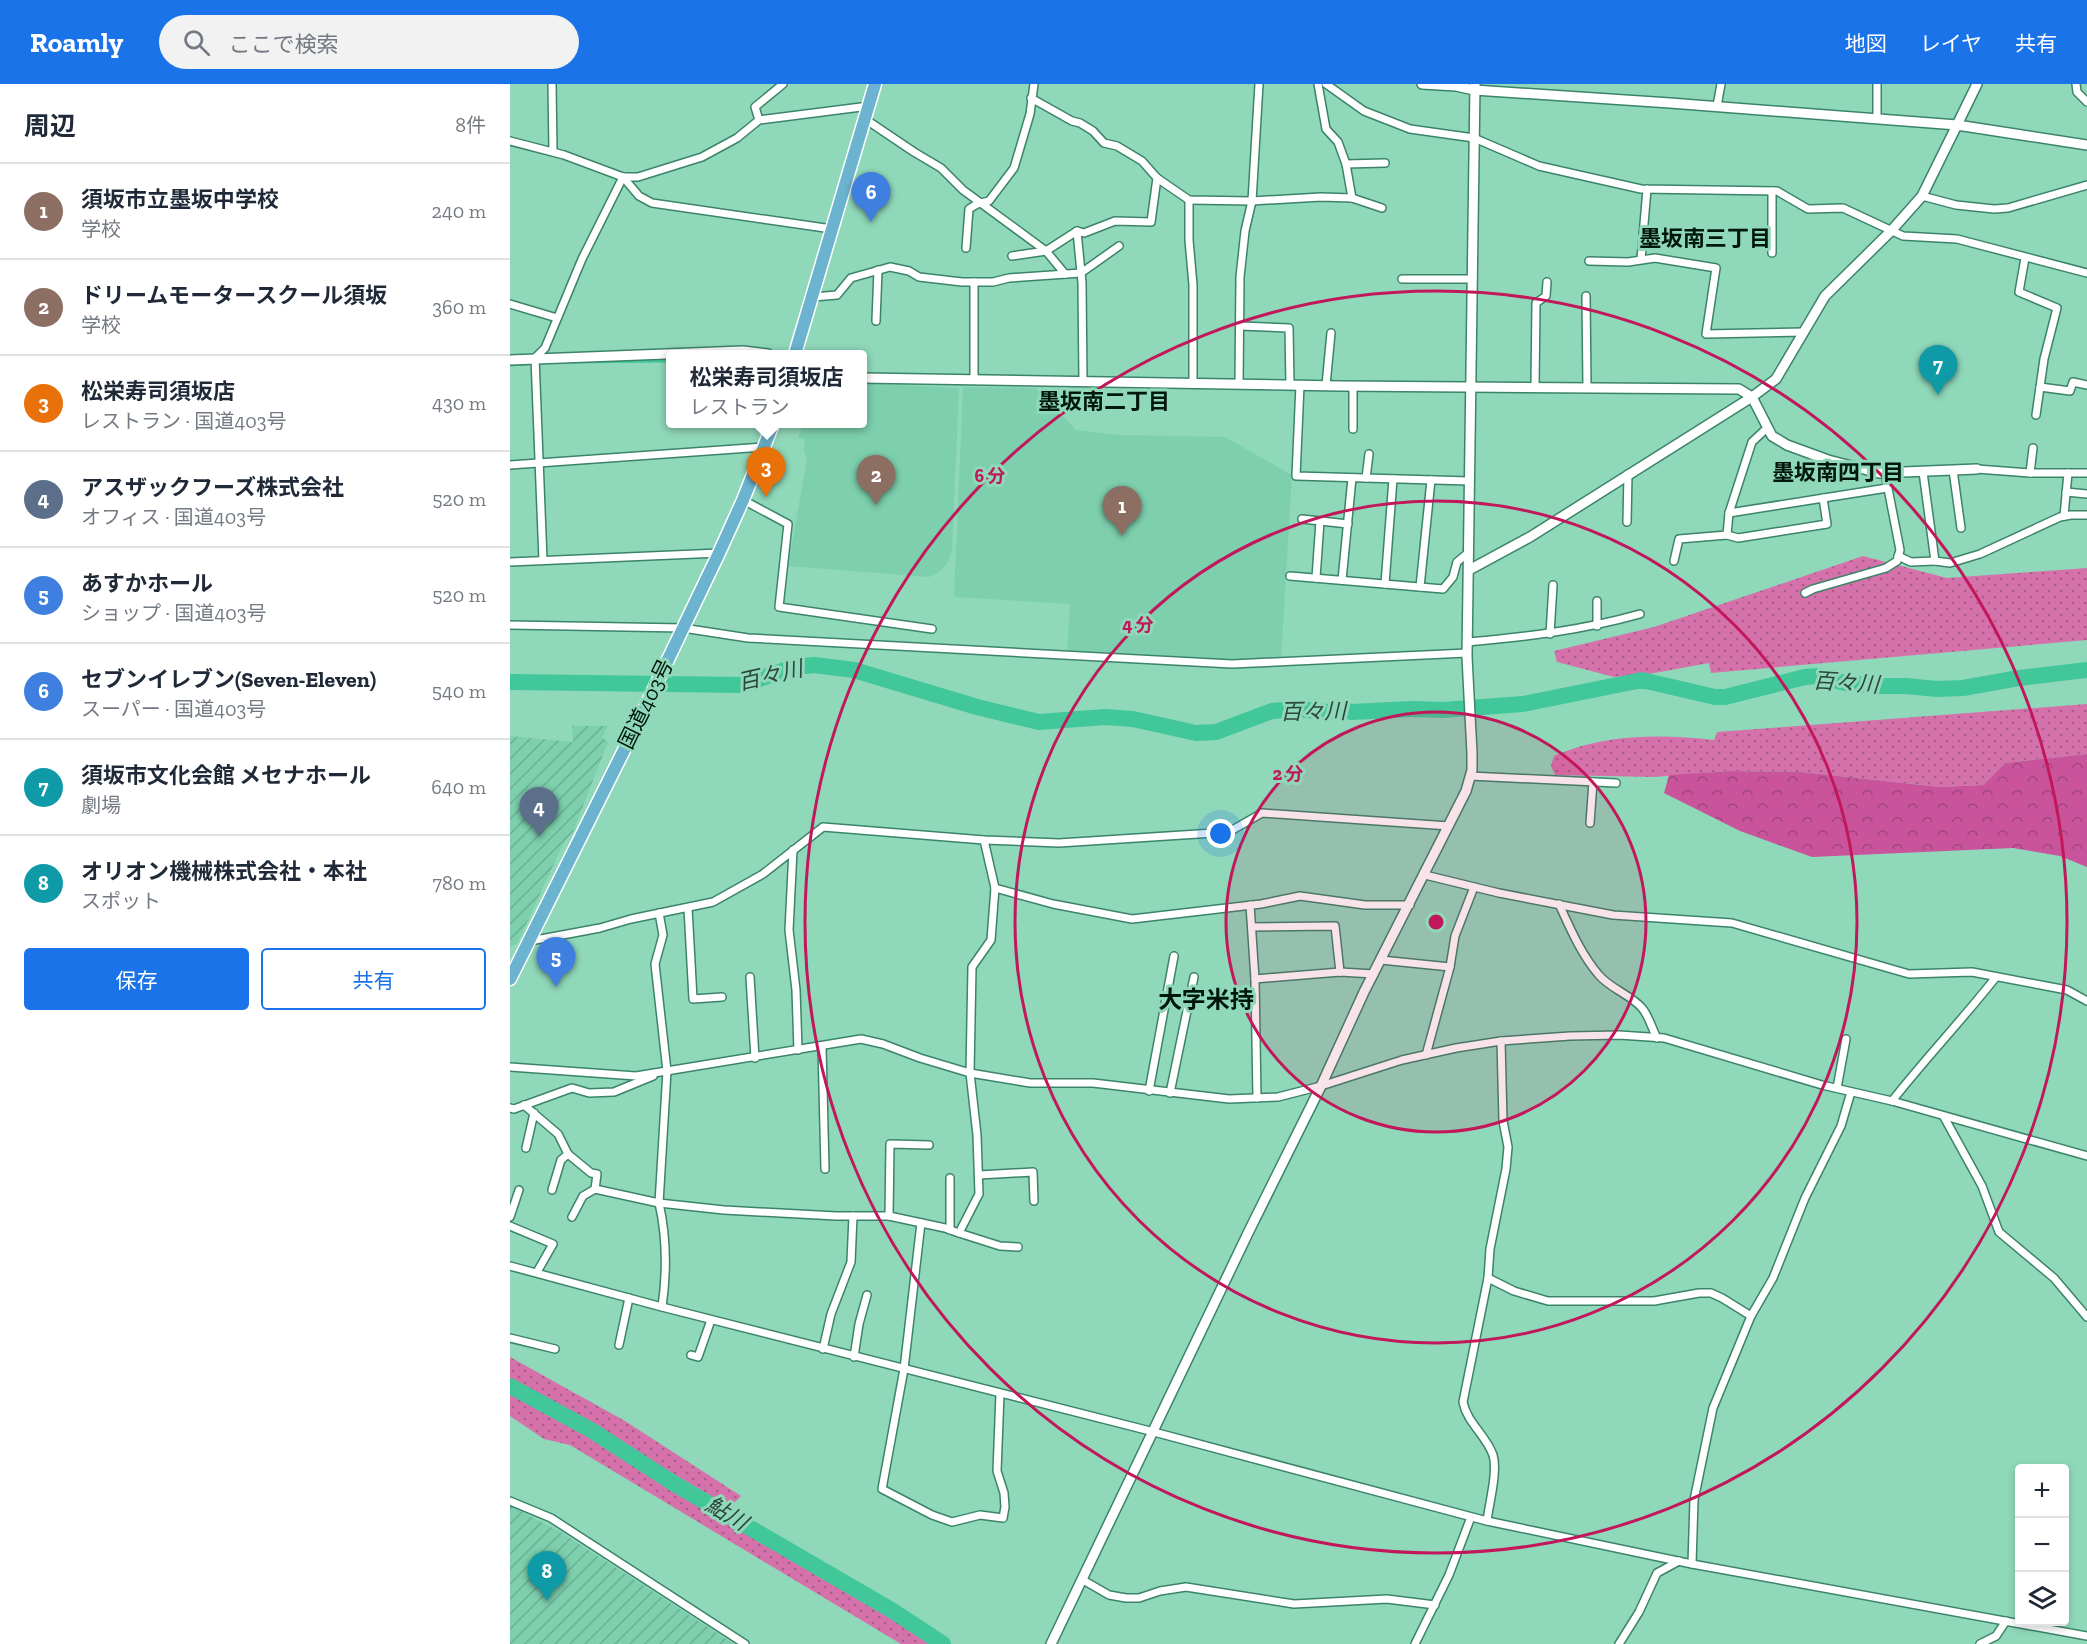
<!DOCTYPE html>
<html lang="ja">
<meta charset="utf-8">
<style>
body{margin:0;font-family:"Zilla Slab","Noto Sans JP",serif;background:#f2f2f3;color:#1f2937}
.controls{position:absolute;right:18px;bottom:18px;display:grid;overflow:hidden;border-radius:6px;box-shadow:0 3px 9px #0003}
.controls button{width:54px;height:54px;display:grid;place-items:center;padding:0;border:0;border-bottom:2px solid #e0e1e3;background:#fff;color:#1f2937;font:30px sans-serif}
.you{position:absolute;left:711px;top:750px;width:21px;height:21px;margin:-15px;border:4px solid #fff;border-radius:50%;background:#1a73e8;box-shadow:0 0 0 9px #1a73e833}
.badge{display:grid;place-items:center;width:39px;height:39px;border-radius:50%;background:#1a73e8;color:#fff;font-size:20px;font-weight:700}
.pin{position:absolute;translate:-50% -50px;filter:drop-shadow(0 2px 3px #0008)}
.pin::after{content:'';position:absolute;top:32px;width:21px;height:18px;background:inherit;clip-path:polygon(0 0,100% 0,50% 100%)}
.popup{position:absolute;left:156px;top:266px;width:201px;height:78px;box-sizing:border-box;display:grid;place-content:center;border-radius:6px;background:#fff;filter:drop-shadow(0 2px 4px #0005);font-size:20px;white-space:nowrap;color:#747a83}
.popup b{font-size:22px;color:#1f2937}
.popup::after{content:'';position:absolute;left:50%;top:100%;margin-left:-12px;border:12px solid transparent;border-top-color:#fff}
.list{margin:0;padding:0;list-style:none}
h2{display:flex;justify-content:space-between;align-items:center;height:78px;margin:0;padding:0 24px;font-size:26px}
h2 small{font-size:20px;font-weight:400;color:#747a83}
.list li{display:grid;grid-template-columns:39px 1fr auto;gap:18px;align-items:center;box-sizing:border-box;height:96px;padding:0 24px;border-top:2px solid #e0e1e3}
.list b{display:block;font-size:22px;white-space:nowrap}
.list p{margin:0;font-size:20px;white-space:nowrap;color:#747a83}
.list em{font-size:20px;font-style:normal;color:#747a83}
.actions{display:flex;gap:12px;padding:18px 24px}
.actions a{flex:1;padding:14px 0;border:2px solid #1a73e8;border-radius:6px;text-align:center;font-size:21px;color:#1a73e8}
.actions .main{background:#1a73e8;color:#fff}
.icon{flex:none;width:33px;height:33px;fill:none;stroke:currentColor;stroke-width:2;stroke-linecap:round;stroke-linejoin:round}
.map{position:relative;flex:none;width:1577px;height:1560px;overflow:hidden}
header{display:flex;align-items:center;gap:36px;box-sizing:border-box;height:84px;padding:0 30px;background:#1a73e8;color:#fff}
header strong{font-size:28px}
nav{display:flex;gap:33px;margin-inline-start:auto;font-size:21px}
.search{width:420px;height:54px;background:#f2f2f3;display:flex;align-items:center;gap:15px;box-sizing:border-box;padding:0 21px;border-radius:33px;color:#747a83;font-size:22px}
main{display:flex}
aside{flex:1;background:#fff}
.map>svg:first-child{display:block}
.built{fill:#7dcfae}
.industrial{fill:url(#industrial-furrows)}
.grass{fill:url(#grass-dots)}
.forest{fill:url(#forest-crowns)}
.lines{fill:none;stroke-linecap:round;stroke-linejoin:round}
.stream{stroke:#41c799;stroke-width:3}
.river{stroke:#41c799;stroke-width:16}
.minor-casing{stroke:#3c8469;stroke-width:10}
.tertiary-casing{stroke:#3c8469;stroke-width:12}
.trunk-casing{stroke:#fff;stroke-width:15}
.minor{stroke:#fff;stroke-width:7}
.tertiary{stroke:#fff;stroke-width:9}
.trunk{stroke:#6bb3ce;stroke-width:12}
.ring{fill:none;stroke:#c2185b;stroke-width:3}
.labels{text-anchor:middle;stroke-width:6;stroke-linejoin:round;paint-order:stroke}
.street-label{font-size:21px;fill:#00170d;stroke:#90d8ba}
.neighbourhood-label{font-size:22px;font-weight:bold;fill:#00170d;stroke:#90d8ba}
.water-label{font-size:22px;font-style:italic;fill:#2b473c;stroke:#90d8ba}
.quarter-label{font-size:24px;font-weight:bold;fill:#00170d;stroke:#90d8ba}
.centre{fill:#c2185b;stroke:#90d8ba;stroke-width:3}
.ring-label{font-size:18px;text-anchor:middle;font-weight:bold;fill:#c2185b;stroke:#90d8ba;stroke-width:6;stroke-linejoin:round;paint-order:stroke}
</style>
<header>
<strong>Roamly</strong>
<div class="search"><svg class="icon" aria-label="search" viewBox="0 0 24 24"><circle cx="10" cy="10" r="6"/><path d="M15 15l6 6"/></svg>ここで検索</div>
<nav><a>地図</a><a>レイヤ</a><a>共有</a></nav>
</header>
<main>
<aside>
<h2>周辺<small>8件</small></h2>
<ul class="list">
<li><span class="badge" style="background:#8d6e63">1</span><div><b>須坂市立墨坂中学校</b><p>学校</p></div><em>240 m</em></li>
<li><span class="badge" style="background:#8d6e63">2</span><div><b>ドリームモータースクール須坂</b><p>学校</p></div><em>360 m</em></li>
<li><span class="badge" style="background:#e8710a">3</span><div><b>松栄寿司須坂店</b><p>レストラン · 国道403号</p></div><em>430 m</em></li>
<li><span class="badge" style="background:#5c6f8a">4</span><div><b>アスザックフーズ株式会社</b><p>オフィス · 国道403号</p></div><em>520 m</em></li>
<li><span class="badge" style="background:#3f7fe0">5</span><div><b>あすかホール</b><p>ショップ · 国道403号</p></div><em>520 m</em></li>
<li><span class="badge" style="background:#3f7fe0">6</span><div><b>セブンイレブン(Seven-Eleven)</b><p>スーパー · 国道403号</p></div><em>540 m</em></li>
<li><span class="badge" style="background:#0f9aa8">7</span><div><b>須坂市文化会館 メセナホール</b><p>劇場</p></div><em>640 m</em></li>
<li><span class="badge" style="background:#0f9aa8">8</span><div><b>オリオン機械株式会社・本社</b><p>スポット</p></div><em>780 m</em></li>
</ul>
<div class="actions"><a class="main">保存</a><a>共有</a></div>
</aside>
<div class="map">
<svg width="1577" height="1560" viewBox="0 0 1577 1560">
<defs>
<pattern id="industrial-furrows" width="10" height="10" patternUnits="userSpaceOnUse" patternTransform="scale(1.5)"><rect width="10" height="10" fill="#7dcfae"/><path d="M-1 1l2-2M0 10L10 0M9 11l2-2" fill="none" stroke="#6ab194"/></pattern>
<pattern id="grass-dots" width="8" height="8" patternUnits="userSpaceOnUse" patternTransform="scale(1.5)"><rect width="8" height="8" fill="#d672ab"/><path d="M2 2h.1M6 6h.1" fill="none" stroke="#ab5d8a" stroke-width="1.8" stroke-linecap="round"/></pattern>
<pattern id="forest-crowns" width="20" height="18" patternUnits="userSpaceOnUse" patternTransform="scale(1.5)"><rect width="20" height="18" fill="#c9549b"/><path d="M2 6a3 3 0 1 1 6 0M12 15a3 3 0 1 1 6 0" fill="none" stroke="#a1457d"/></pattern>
</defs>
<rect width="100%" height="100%" fill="#90d8ba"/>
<g class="built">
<path d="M352,299L449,304L442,468L437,480L429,488L419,493L278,482L297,375L294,366L295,356L288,354L293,340H352Z"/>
<path d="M453,303L525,304L566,346L609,351L715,353L782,391L771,576H734L557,566L560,520L444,513Z"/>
</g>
<g class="industrial">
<path d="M62,642H98L92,653L98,658L63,748L54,758L7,860L0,863V652L63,658Z"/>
<path d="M0,1422L49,1447L224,1560H0Z"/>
</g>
<g class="grass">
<path d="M1353,472L1437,494L1577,484V556L1201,589L1199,579L1139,590L1104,593L1047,578L1044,567L1144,543Z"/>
<path d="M1577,620V670L1495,679L1473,701L1430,703L1291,688L1222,687L1143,693L1045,691L1041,682L1044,672C1094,650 1150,650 1204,656L1207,648Z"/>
<path d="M0,1273L115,1337L231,1412L220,1423L0,1294Z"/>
<path d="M0,1306L74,1347L232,1446L427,1560H391L60,1361L34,1355L0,1332Z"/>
</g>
<path class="forest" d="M1577,670V783L1550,772L1503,764L1302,773L1230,747L1154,709L1159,691L1222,687L1291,688L1430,703L1473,701L1495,679Z"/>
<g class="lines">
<g class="stream">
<path d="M54,278L160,277"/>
<path d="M0,281L17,280"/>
</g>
<g class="river">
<path d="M0,598L232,601L284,583L304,581L344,586L467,623L529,638L595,633L623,635L686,649L706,648L762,627L787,625L818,628L834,625L841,628L902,625L933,626L1013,620L1132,596L1205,613H1215L1295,593L1308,592L1335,599L1367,602H1396L1427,605L1453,604L1509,594L1577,586"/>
<path d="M0,1302L81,1346L163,1399L383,1527L433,1560"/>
</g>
<defs>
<g id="minor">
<path d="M42,0L43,67"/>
<path d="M808,0L816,45L828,58L836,80L842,114"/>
<path d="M816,0L854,27L900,45L964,54L1029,82L1131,105L1267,107L1298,125L1333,124L1393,152L1447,155L1577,189"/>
<path d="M1566,0L1567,8L1577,18"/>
<path d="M521,14L562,37L570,39L583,47L594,59L607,62L632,77L647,94L679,116L742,117L811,113L842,114L872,124"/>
<path d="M1207,22L1211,0"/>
<path d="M355,35L404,68L431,84L453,106L536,167L555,190"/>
<path d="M1367,35V0"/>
<path d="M249,36L245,23L273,0"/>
<path d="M0,57L54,71L113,93H128L192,73L227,54L249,36L359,22"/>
<path d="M836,80L875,79"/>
<path d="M113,93L129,112L142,119L322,145"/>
<path d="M1262,107V169"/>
<path d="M1412,112L1446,121L1484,125L1498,124L1577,101"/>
<path d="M679,116V156L683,201V300"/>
<path d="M567,147L572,199L573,298"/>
<path d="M456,164L459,125L467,120L479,117L504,84L520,30L524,0"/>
<path d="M502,172L536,167L567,147L574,149L605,137L641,138L647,94"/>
<path d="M1515,174L1509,208L1547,224L1534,275L1526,331"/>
<path d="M1131,175L1137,105"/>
<path d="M1079,177L1118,178L1145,174L1206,184L1196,250L1294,248"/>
<path d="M892,195H963"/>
<path d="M464,198V296"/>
<path d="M1076,212L1077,303"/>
<path d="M303,213L327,211L341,194L380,183L399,187L409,193L452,198H483L499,194L571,189L609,162"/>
<path d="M0,220L47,234"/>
<path d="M366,237L368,186"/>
<path d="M730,242L779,244L780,301"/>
<path d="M729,300L730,193L735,147L742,117L749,0"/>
<path d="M790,301L786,392L959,397"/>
<path d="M816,301L821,249"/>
<path d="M1025,302L1026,219L1036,212L1037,198"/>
<path d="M1530,303L1560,307L1563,298L1577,301"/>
<path d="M843,345V302"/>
<path d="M0,381L254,363"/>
<path d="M1467,385L1520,389H1577"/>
<path d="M1443,386L1451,444"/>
<path d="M1413,388L1425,477L1440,479L1470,470L1550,433L1561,431H1577"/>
<path d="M1520,389L1523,364"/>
<path d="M856,394L859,370"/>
<path d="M1556,408L1577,410"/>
<path d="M233,416L278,440L269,523L422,545"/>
<path d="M1219,429L1377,404"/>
<path d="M1554,432L1558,389"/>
<path d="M792,435L838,440"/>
<path d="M1117,438L1118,390"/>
<path d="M1217,451L1228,454L1317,440L1313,414"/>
<path d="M1388,472L1401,478L1425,477"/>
<path d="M33,476L25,274L35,264L72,175L113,93"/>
<path d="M1164,477L1169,455L1217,451L1219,429L1242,358L1257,344"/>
<path d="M0,478L209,469"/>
<path d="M780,492L933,505L943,493L947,478L958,469"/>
<path d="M806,494L810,437"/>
<path d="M832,496L842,394"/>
<path d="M875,500L883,395"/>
<path d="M910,503L921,396"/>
<path d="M1295,509L1303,505L1376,484L1387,477L1390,466L1375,389"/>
<path d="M0,541L173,544L238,554L722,580L957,569"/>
<path d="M1087,542V517"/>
<path d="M1040,550L1043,501"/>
<path d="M957,558C1016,553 1073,546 1130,530"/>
<path d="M960,692L1106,699"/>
<path d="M1080,739L1083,698"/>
<path d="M283,766L279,846L286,906L288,966"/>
<path d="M915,791L989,809L1103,831L1222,839L1399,890L1462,888L1557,906L1577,917"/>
<path d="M485,804L543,820L622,835L751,820L790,812L855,821H900"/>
<path d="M1049,820C1060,844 1071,870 1088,890C1100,905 1120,910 1132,924C1139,932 1142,945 1147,954"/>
<path d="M740,821L745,895L747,1014"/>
<path d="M178,824L183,915L212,913"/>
<path d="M149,829L153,851L145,880L157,987L149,1119C157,1154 157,1188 152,1223"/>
<path d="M742,843L825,842L830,888"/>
<path d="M20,857L90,844L121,835L203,818L253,790L313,743L474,756L549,759L719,748L752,729L939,742"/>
<path d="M871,876L940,883L916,971"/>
<path d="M940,883L945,852L964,803"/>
<path d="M240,893L245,974"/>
<path d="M745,895L830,888L864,890"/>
<path d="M312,963L315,1085"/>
<path d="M0,983L126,992L351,955L373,960L410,974L460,989L520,999H583L719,1015L768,1013L811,1002L892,976L946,964L991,957L1060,952L1109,951L1154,954L1312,1001L1382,1017L1577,1072"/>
<path d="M1327,1004L1336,955"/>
<path d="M639,1007L664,872"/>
<path d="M660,1009L684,893"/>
<path d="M1382,1017C1415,975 1453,935 1486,893"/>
<path d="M14,1021L48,1050L58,1070L81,1089L87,1090L85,1105"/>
<path d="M0,1024L4,1025L62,1004L79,1009L104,1008L143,992"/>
<path d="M1434,1033L1472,1102L1489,1148L1544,1194L1577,1233"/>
<path d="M16,1064L24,1029"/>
<path d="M469,1091L523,1088L524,1117"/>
<path d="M440,1094V1146"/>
<path d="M42,1106L51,1076L58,1070"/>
<path d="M379,1132L380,1060L419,1061"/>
<path d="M0,1133L9,1106"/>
<path d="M62,1133L73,1112L85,1105L149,1119L214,1126L326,1132H379L435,1144L449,1149L469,1110L467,1051L460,989L462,883L481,856L485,804L474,756"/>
<path d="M411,1139L394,1285L372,1405L422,1431L442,1438L470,1431L493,1434L495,1423L494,1409L487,1387L490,1310"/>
<path d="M0,1142L43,1160L27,1188"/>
<path d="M449,1149L490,1162L508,1163"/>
<path d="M0,1182L152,1223L644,1348L977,1437L1182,1480L1577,1552"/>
<path d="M978,1194L1004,1207L1038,1217H1144L1189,1209H1201L1212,1214L1241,1232"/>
<path d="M0,1254L45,1265"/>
<path d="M109,1261L119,1214"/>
<path d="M313,1265L321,1230L341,1178L343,1132"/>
<path d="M181,1271L188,1273L201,1236"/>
<path d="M344,1273L349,1240L357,1211"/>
<path d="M0,1417L41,1434L235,1560"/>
<path d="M977,1437C979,1420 988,1387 983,1371C976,1351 957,1339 953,1318L978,1194L980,1165L996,1085L998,1063L993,1037L991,957"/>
<path d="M1182,1480L1184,1416L1203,1324L1241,1232L1263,1194L1295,1114L1331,1042L1341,1008"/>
<path d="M573,1496L599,1511L616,1514H629L650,1507L676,1503L784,1520L877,1515L925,1521"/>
<path d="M905,1560L939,1491L961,1433"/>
<path d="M1109,1560L1129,1528L1147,1489L1169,1477"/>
<path d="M1470,1560L1486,1552L1496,1537"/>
</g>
<g id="tertiary">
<path d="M912,0L946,2L964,6L1160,19L1447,41L1467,0"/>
<path d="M0,276L233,267L258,270"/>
<path d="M352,294L831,302L1229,305L1242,313L1262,352L1277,361L1318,376L1369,389L1467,385"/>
<path d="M959,486L1020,453L1242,313L1266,295L1315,212L1381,147L1412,112L1447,41L1577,61"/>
<path d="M541,1560L739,1147L811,1002L854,908L956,707L962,686V669L957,573L965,0"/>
</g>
<g id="trunk">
<path d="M285,270L365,0"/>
<path d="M0,895L130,634L209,469L233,416L263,340"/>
</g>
</defs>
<use href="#minor" class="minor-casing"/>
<use href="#tertiary" class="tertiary-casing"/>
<use href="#trunk" class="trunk-casing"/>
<use href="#minor" class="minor"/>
<use href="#tertiary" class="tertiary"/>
<use href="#trunk" class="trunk"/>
</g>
<circle cx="926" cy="838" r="210" fill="#c2185b" fill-opacity=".12"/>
<g class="ring">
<circle cx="926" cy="838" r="210"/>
<circle cx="926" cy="838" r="421"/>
<circle cx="926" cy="838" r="631"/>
</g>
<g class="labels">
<g class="street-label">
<text transform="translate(136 620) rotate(-64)" y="7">国道403号</text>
</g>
<g class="neighbourhood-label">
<text x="1195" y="162">墨坂南三丁目</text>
<text x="594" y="325">墨坂南二丁目</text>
<text x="1328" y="396">墨坂南四丁目</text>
</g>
<g class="water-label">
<text transform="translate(260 591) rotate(-13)" y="8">百々川</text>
<text transform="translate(1336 598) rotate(4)" y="8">百々川</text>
<text transform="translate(803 627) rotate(-1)" y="8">百々川</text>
<text transform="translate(217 1429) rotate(31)" y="8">鮎川</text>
</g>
<g class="quarter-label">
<text x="696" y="924">大字米持</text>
</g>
</g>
<circle cx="926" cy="838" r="9" class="centre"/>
<g class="ring-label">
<text x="480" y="398">6 分</text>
<text x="628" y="547">4 分</text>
<text x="778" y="696">2 分</text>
</g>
</svg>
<div class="controls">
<button>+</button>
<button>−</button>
<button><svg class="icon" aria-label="layers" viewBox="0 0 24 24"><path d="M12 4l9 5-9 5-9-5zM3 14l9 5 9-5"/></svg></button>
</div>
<div class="you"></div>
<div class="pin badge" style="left:612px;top:452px;background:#8d6e63">1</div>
<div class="pin badge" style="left:366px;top:421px;background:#8d6e63">2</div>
<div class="pin badge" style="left:256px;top:413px;background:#e8710a">3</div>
<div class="popup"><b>松栄寿司須坂店</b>レストラン</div>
<div class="pin badge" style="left:29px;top:753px;background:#5c6f8a">4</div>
<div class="pin badge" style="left:46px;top:903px;background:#3f7fe0">5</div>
<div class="pin badge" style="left:361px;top:138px;background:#3f7fe0">6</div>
<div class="pin badge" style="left:1428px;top:311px;background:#0f9aa8">7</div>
<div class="pin badge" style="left:37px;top:1517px;background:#0f9aa8">8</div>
</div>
</main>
